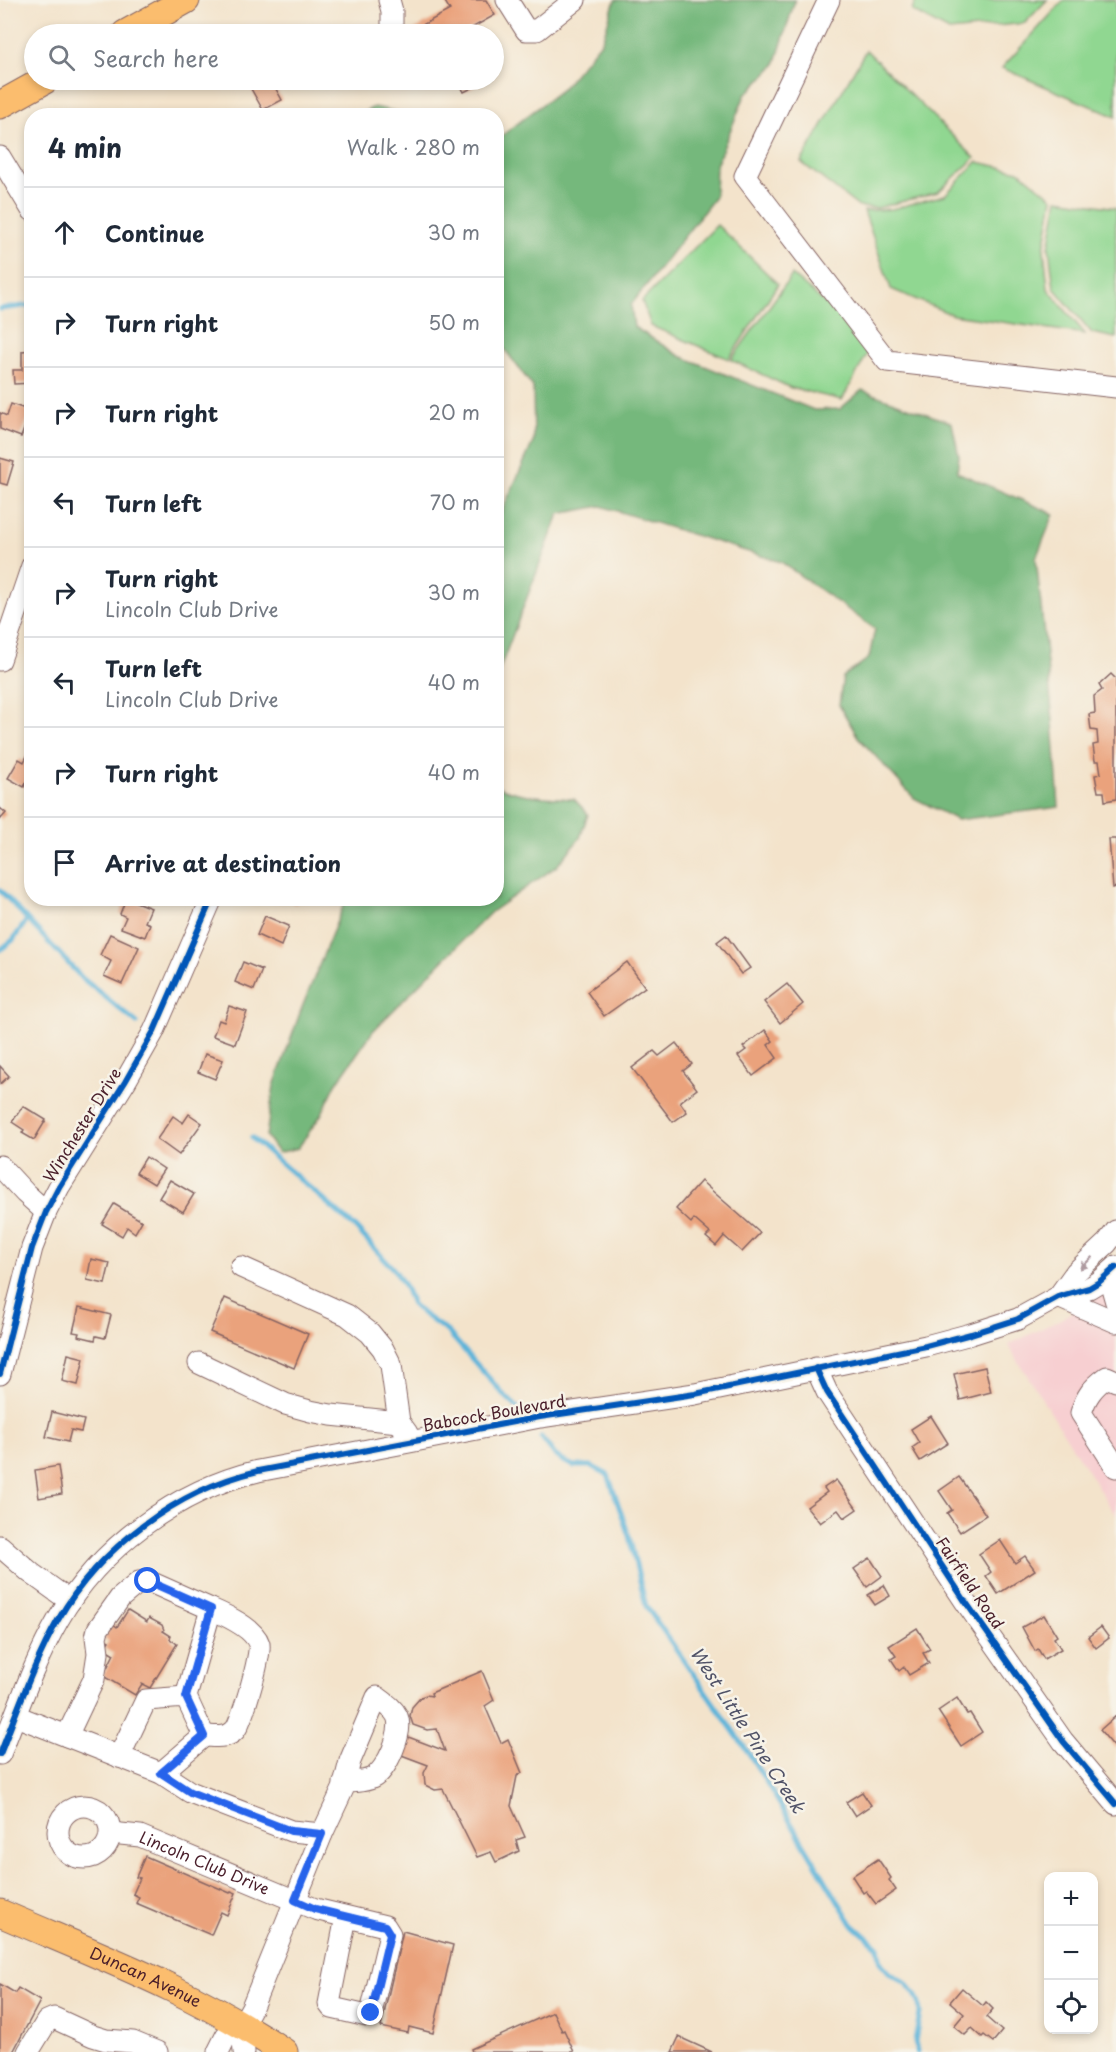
<!DOCTYPE html>
<meta charset="utf-8">
<style>
body{margin:0;font-family:"Playpen Sans",sans-serif;background:#f6f6f7;color:#1f2937}
.controls{position:absolute;right:18px;bottom:18px;display:grid;overflow:hidden;border-radius:12px;box-shadow:0 3px 9px #0003}
.controls button{width:54px;height:54px;display:grid;place-items:center;padding:0;border:0;border-bottom:2px solid #e0e1e3;background:#fff;color:#1f2937;font:30px sans-serif}
.stop{position:absolute;width:18px;height:18px;margin:-14px;border:4px solid #2563eb;border-radius:50%;background:#fff}
.stop.end{background:#2563eb;border-color:#fff;box-shadow:0 2px 6px #0008}
.list{margin:0;padding:0;list-style:none}
h2{display:flex;justify-content:space-between;align-items:center;height:78px;margin:0;padding:0 24px;font-size:26px}
h2 small{font-size:20px;font-weight:400;color:#747a83}
.list li{display:grid;grid-template-columns:39px 1fr auto;gap:18px;align-items:center;box-sizing:border-box;height:90px;padding:0 24px;border-top:2px solid #e0e1e3}
.list b{display:block;font-size:22px;white-space:nowrap}
.list p{margin:0;font-size:20px;white-space:nowrap;color:#747a83}
.list em{font-size:20px;font-style:normal;color:#747a83}
.icon{flex:none;width:33px;height:33px;fill:none;stroke:currentColor;stroke-width:2;stroke-linecap:round;stroke-linejoin:round}
.map{position:relative;flex:none;width:1116px;height:2052px;overflow:hidden}
.search{position:absolute;background:#fff;box-shadow:0 3px 9px #0003;left:24px;top:24px;width:480px;height:66px;display:flex;align-items:center;gap:15px;box-sizing:border-box;padding:0 21px;border-radius:33px;color:#747a83;font-size:22px}
.panel{position:absolute;background:#fff;box-shadow:0 3px 9px #0003;left:24px;top:108px;width:480px;height:798px;border-radius:24px}
.map>svg:first-child{display:block}
.built{fill:#f7cfd1}
.green{fill:#90d791;stroke:#6d7b5e;stroke-width:1.5}
.forest{fill:#74b87b;stroke:#5f6c53;stroke-width:1.5}
.lines{fill:none;stroke-linecap:round;stroke-linejoin:round}
.stream{stroke:#5db4d9;stroke-width:5}
.building{fill:#eaa27c}
.minor-casing{stroke:#856463;stroke-width:23}
.major-casing{stroke:#856463;stroke-width:29}
.minor{stroke:#fff;stroke-width:21}
.major{stroke:#fbbd6e;stroke-width:27}
.cycleway-casing{stroke:#f7f3e8;stroke-width:10}
.cycleway{stroke:#0057b8;stroke-width:6}
.oneway{fill:#ae9aa0}
.route{stroke:#2563eb;stroke-width:8}
.labels{text-anchor:middle;stroke-width:5;stroke-linejoin:round;paint-order:stroke}
.street-label{font-size:16px;fill:#4a1f2b;stroke:#f7f3e8}
.water-label{font-size:18px;font-style:italic;fill:#515368;stroke:#f7f3e8}
</style>
<div class="map">
<svg width="1116" height="2052" viewBox="0 0 1116 2052">
<rect width="100%" height="100%" fill="#f7f3e8"/>
<filter id="ink" filterUnits="userSpaceOnUse"><feTurbulence type="fractalNoise" baseFrequency=".0167" numOctaves="2"/><feDisplacementMap in="SourceGraphic" scale="12" xChannelSelector="R" yChannelSelector="G"/><feConvolveMatrix kernelMatrix="1 2 1 2 8 2 1 2 1" color-interpolation-filters="sRGB"/></filter>
<filter id="wash" filterUnits="userSpaceOnUse"><feTurbulence type="fractalNoise" baseFrequency=".008" numOctaves="4" result="noise"/><feDisplacementMap in="SourceGraphic" scale="24" xChannelSelector="R" yChannelSelector="G"/><feGaussianBlur stdDeviation="1.35" result="paint"/><feColorMatrix in="noise" values="0 0 0 0 0 0 0 0 0 0 0 0 0 0 0 0 0 1.4 0 .05"/><feComposite in="paint" operator="in"/></filter>
<g filter="url(#wash)">
<rect width="100%" height="100%" fill="#f3e3cb"/>
<path class="built" d="M1116,1286V1516L1008,1345L1059,1320Z"/>
<g class="green">
<path d="M916,0H1047L1025,23L949,31L912,11Z"/>
<path d="M1064,0H1116V117L1002,68Z"/>
<path d="M866,50L975,158L938,192L877,208L859,207L801,162Z"/>
<path d="M977,162L1019,171L1053,198L1044,249L1048,289L1085,334L953,315L891,289L864,211L892,209L945,195Z"/>
<path d="M1058,199L1116,208V338L1092,333L1054,288L1049,247Z"/>
<path d="M717,225L778,284L729,359L651,326L642,301Z"/>
<path d="M792,275L857,330L870,349L842,400L791,388L731,360Z"/>
</g>
<g class="forest">
<path d="M615,0H795L775,65L745,95L716,165L715,197L631,305L634,327L680,356L814,410L840,409L862,390L952,423L959,456L957,472L1054,514L1036,558L1053,721L1059,807L957,820L914,798L858,737L839,705L843,677L869,658L875,629L781,562L601,506L559,514L497,676V522L534,440L533,387L497,339V137H500L562,89L602,41Z"/>
<path d="M374,107L412,115H358Z"/>
<path d="M497,786C520,797 548,797 574,799L588,814L580,838L557,866L491,912L373,1031L336,1084L321,1115L298,1148L278,1153L266,1136L274,1086L301,1010L346,899L496,898Z"/>
</g>
<g class="lines">
<g class="stream">
<path d="M0,309L32,305"/>
<path d="M0,890L82,978L137,1023"/>
<path d="M0,950L13,940L27,920"/>
<path d="M252,1138L356,1228L396,1272L405,1287L412,1304L423,1314L448,1332L503,1394L521,1411"/>
<path d="M541,1437L555,1455L563,1461L574,1466H591L608,1475L629,1536L646,1606L750,1755L852,1924L878,1947L881,1963L889,1972L907,1984L915,1994L919,2003L920,2013L915,2041L917,2052"/>
</g>
</g>
<g id="blocks">
<g class="building">
<path d="M444,0H486L495,15L461,34H406L450,10Z"/>
<path d="M248,28L251,34H237Z"/>
<path d="M262,29L265,34H252Z"/>
<path d="M263,80H271L282,100L263,110L250,87Z"/>
<path d="M457,80H483L484,82L464,92Z"/>
<path d="M32,350V383L14,384L13,370H22V351Z"/>
<path d="M11,404L31,411L21,437L0,429V413L7,416Z"/>
<path d="M0,458L14,462L7,485L0,483Z"/>
<path d="M1111,674L1116,679V799L1105,801L1104,792H1098L1095,775L1101,774L1099,761H1095L1093,745L1098,744L1097,731L1091,730L1089,714L1095,713L1094,696L1102,690L1099,685Z"/>
<path d="M29,752L32,754V783L27,781L24,787L8,778L19,759L24,762Z"/>
<path d="M0,808L6,813L0,820Z"/>
<path d="M1109,839H1116V887L1113,888Z"/>
<path d="M126,898L151,908L145,922L150,924L145,937L121,928L126,917L120,914Z"/>
<path d="M282,898H298L296,904Z"/>
<path d="M265,916L289,926L281,946L257,935Z"/>
<path d="M110,934L139,947L122,984L104,976L111,961L100,955Z"/>
<path d="M726,935L750,968L741,974L717,942Z"/>
<path d="M243,962L262,970L254,990L235,982Z"/>
<path d="M627,962L645,987L604,1016L587,992Z"/>
<path d="M787,984L803,1004L780,1023L764,1002Z"/>
<path d="M229,1006L247,1012L235,1044L213,1036L219,1020L224,1022Z"/>
<path d="M765,1030L773,1041L768,1045L777,1058L753,1076L738,1056L746,1050L743,1047Z"/>
<path d="M676,1043L692,1064L683,1071L697,1089L680,1102L687,1112L673,1122L632,1068L654,1051L659,1056Z"/>
<path d="M205,1054L223,1060L215,1079L198,1072Z"/>
<path d="M0,1066L9,1076L0,1084Z"/>
<path d="M23,1106L46,1120L34,1140L22,1133L24,1130L12,1122Z"/>
<path d="M189,1114L202,1123L179,1155L157,1139L173,1116L183,1123Z"/>
<path d="M146,1157L164,1169L154,1184L136,1173Z"/>
<path d="M170,1180L194,1194L183,1212L159,1198Z"/>
<path d="M701,1181L760,1233L742,1252L724,1236L716,1246L706,1237L710,1233L694,1219L691,1223L676,1209Z"/>
<path d="M114,1204L142,1221L135,1233L127,1227L122,1236L102,1224Z"/>
<path d="M91,1259L110,1263L105,1284L87,1280Z"/>
<path d="M225,1298L308,1334L294,1368L210,1332Z"/>
<path d="M79,1307L111,1315L105,1338L96,1336L95,1340L78,1336L79,1333L73,1332Z"/>
<path d="M68,1354L84,1358L78,1385L62,1381Z"/>
<path d="M985,1367L991,1392L960,1400L954,1374Z"/>
<path d="M52,1412L84,1420L81,1432L71,1430L68,1442L46,1437Z"/>
<path d="M931,1416L948,1443L920,1461L912,1448L919,1443L911,1429Z"/>
<path d="M58,1466L62,1494L39,1498L35,1470Z"/>
<path d="M959,1477L986,1515L960,1532L947,1513L952,1510L939,1491Z"/>
<path d="M836,1480L857,1509L844,1518L838,1510L820,1523L807,1507L827,1492L824,1488Z"/>
<path d="M1000,1540L1015,1563L1025,1556L1035,1570L998,1594L986,1576L991,1572L979,1554Z"/>
<path d="M870,1558L882,1576L867,1587L854,1569Z"/>
<path d="M884,1585L890,1596L875,1605L868,1595Z"/>
<path d="M128,1610L147,1622L149,1618L162,1625L164,1630L163,1631L171,1636L170,1639L177,1644L150,1688L142,1684L135,1695L103,1676L114,1654L104,1648L109,1641L104,1638L113,1624L117,1627Z"/>
<path d="M1044,1615L1057,1636L1054,1638L1061,1649L1044,1659L1038,1649L1035,1651L1022,1627Z"/>
<path d="M1101,1627L1109,1638L1096,1648L1088,1637Z"/>
<path d="M917,1628L930,1649L923,1653L929,1663L909,1675L904,1667L899,1671L891,1659L896,1656L889,1646Z"/>
<path d="M482,1671L494,1700L485,1706L501,1743L508,1739L522,1773L517,1776L511,1806L525,1837L516,1840L519,1851L496,1862L491,1852L477,1857L443,1789L435,1790L425,1785L424,1773L428,1765L383,1748L390,1730L445,1751L437,1729L427,1730L413,1725L410,1716L412,1707L421,1697L426,1695L432,1696L431,1693Z"/>
<path d="M957,1698L967,1714L970,1713L982,1732L961,1746L938,1711Z"/>
<path d="M1116,1716V1749L1100,1730Z"/>
<path d="M862,1792L871,1805L855,1816L846,1802Z"/>
<path d="M145,1856L230,1893L231,1891L236,1893L227,1915L221,1912L211,1935L136,1903L139,1897L133,1894L140,1878L136,1877Z"/>
<path d="M878,1859L891,1878L889,1880L896,1890L876,1904L866,1891L863,1893L852,1876Z"/>
<path d="M403,1931L453,1945L433,2033L409,2027L408,2033L381,2027Z"/>
<path d="M0,1984L15,1993L18,1988L40,2001L13,2052H0Z"/>
<path d="M962,1988L983,2006L986,2002L993,2009L986,2017L1002,2031L993,2042L984,2035L982,2037L972,2028L965,2035L954,2026L964,2014L950,2002Z"/>
<path d="M553,2012L562,2031L564,2030L574,2052H472L471,2049Z"/>
<path d="M679,2037L712,2052H672Z"/>
</g>
</g>
</g>
<g filter="url(#ink)">
<use href="#blocks" fill-opacity="0" stroke="#856463" stroke-width="1.5"/>
<g class="lines">
<defs>
<g id="minor">
<path d="M389,0L392,11V34"/>
<path d="M507,0L526,30H537L575,0"/>
<path d="M829,0L745,176L887,361L1116,387"/>
<path d="M0,157L32,210"/>
<path d="M0,660L32,566"/>
<path d="M0,1166L25,1193L46,1212"/>
<path d="M241,1267L347,1315L370,1333L383,1349L391,1365L399,1422"/>
<path d="M1116,1267L1110,1281L1116,1302"/>
<path d="M1058,1297L1076,1272L1107,1243L1116,1231"/>
<path d="M1058,1297L1116,1322"/>
<path d="M199,1363L285,1404L310,1411L331,1415L399,1422L407,1433"/>
<path d="M816,1368L827,1392L965,1601L1063,1741L1116,1804"/>
<path d="M0,1374L32,1248L46,1212L59,1187L125,1082L154,1031L212,898"/>
<path d="M1116,1381L1107,1377C1093,1387 1086,1396 1081,1413L1116,1467"/>
<path d="M0,1546L31,1573L70,1601"/>
<path d="M16,1716L161,1773L190,1792L291,1831L322,1834"/>
<path d="M67,1736L94,1679L98,1653L96,1637L98,1629L120,1598L139,1582L148,1581L211,1609L186,1697"/>
<path d="M204,1736C215,1736 227,1739 235,1730C242,1722 262,1653 259,1644C254,1628 225,1615 211,1609"/>
<path d="M0,1754C18,1709 34,1662 58,1620C99,1548 177,1490 258,1471L540,1417L695,1394L926,1346L971,1334L1018,1319L1058,1297L1089,1288L1099,1282L1116,1267"/>
<path d="M119,1757L146,1700L186,1697L204,1736L161,1773"/>
<circle cx="84" cy="1832" r="26"/>
<path id="s1" d="M111,1833L140,1836L315,1909L385,1926L390,1934L371,2013L367,2016L332,2008L329,2004L346,1917"/>
<path d="M242,2025L244,2052"/>
<path d="M28,2052L47,2021L54,2018L93,2036L106,2040L133,2042L157,2052"/>
<path d="M218,2052L226,2036L242,2025L252,2007L322,1834L343,1789L350,1761L377,1697C385,1703 393,1708 397,1716C404,1731 387,1771 372,1778C365,1782 353,1781 344,1783"/>
</g>
<g id="major">
<path d="M125,34L186,0"/>
<path d="M0,105L45,80"/>
<path id="s2" d="M0,1913C97,1955 196,1992 284,2052"/>
</g>
</defs>
<use href="#minor" class="minor-casing"/>
<use href="#major" class="major-casing"/>
<use href="#minor" class="minor"/>
<use href="#major" class="major"/>
<defs>
<g id="cycleway">
<path d="M816,1368L827,1392L965,1601L1063,1741L1116,1804"/>
<path d="M0,1374L32,1248L46,1212L59,1187L125,1082L154,1031L212,898"/>
<path d="M0,1754C18,1709 34,1662 58,1620C99,1548 177,1490 258,1471L540,1417L695,1394L926,1346L971,1334L1018,1319L1058,1297L1089,1288L1099,1282L1116,1267"/>
</g>
</defs>
<use href="#cycleway" class="cycleway-casing"/>
<use href="#cycleway" class="cycleway"/>
</g>
<defs><path id="oneway-solid" d="M-6-.8H1V-3.2L6.5 0L1 3.2V.8H-6Z" transform="scale(1.5)"/></defs>
<use class="oneway" href="#oneway-solid" transform="translate(1086 1263) rotate(136)"/>
</g>
<g class="lines" filter="url(#ink)">
<path class="route" d="M148,1581L211,1609L186,1697L204,1736L161,1773L190,1792L291,1831L322,1834L295,1900L315,1909L385,1926L390,1934L371,2013"/>
</g>
<g class="labels">
<g class="street-label">
<text transform="translate(82 1125) rotate(-58)" y="6">Winchester Drive</text>
<text transform="translate(494 1413) rotate(-10)" y="6">Babcock Boulevard</text>
<text transform="translate(970 1583) rotate(56)" y="6">Fairfield Road</text>
<text dy="6" stroke="none"><textPath href="#s1" startOffset="99">Lincoln Club Drive</textPath></text>
<text dy="6" stroke="none"><textPath href="#s2" startOffset="159">Duncan Avenue</textPath></text>
</g>
<g class="water-label">
<text transform="translate(747 1730) rotate(57)" y="6">West Little Pine Creek</text>
</g>
</g>
</svg>
<div class="controls">
<button>+</button>
<button>−</button>
<button><svg class="icon" aria-label="locate" viewBox="0 0 24 24"><circle cx="12" cy="12" r="6"/><path d="M12 2v4M12 18v4M2 12h4M18 12h4"/></svg></button>
</div>
<div class="stop" style="left:148px;top:1581px"></div>
<div class="stop end" style="left:371px;top:2013px"></div>
<div class="search"><svg class="icon" aria-label="search" viewBox="0 0 24 24"><circle cx="10" cy="10" r="6"/><path d="M15 15l6 6"/></svg>Search here</div>
<section class="panel">
<h2>4 min<small>Walk · 280 m</small></h2>
<ul class="list">
<li><svg class="icon" aria-label="ahead" viewBox="0 0 24 24"><path d="M12 20V5M6 11l6-6 6 6"/></svg><div><b>Continue</b></div><em>30 m</em></li>
<li><svg class="icon" aria-label="right" viewBox="0 0 24 24"><path d="M7 20v-9h11M14 6l5 5-5 5"/></svg><div><b>Turn right</b></div><em>50 m</em></li>
<li><svg class="icon" aria-label="right" viewBox="0 0 24 24"><path d="M7 20v-9h11M14 6l5 5-5 5"/></svg><div><b>Turn right</b></div><em>20 m</em></li>
<li><svg class="icon" aria-label="left" viewBox="0 0 24 24"><path d="M17 20v-9H6M10 6l-5 5 5 5"/></svg><div><b>Turn left</b></div><em>70 m</em></li>
<li><svg class="icon" aria-label="right" viewBox="0 0 24 24"><path d="M7 20v-9h11M14 6l5 5-5 5"/></svg><div><b>Turn right</b><p>Lincoln Club Drive</p></div><em>30 m</em></li>
<li><svg class="icon" aria-label="left" viewBox="0 0 24 24"><path d="M17 20v-9H6M10 6l-5 5 5 5"/></svg><div><b>Turn left</b><p>Lincoln Club Drive</p></div><em>40 m</em></li>
<li><svg class="icon" aria-label="right" viewBox="0 0 24 24"><path d="M7 20v-9h11M14 6l5 5-5 5"/></svg><div><b>Turn right</b></div><em>40 m</em></li>
<li><svg class="icon" aria-label="arrive" viewBox="0 0 24 24"><path d="M6 21V4h12l-3 4 3 4H6"/></svg><div><b>Arrive at destination</b></div></li>
</ul>
</section>
</div>
